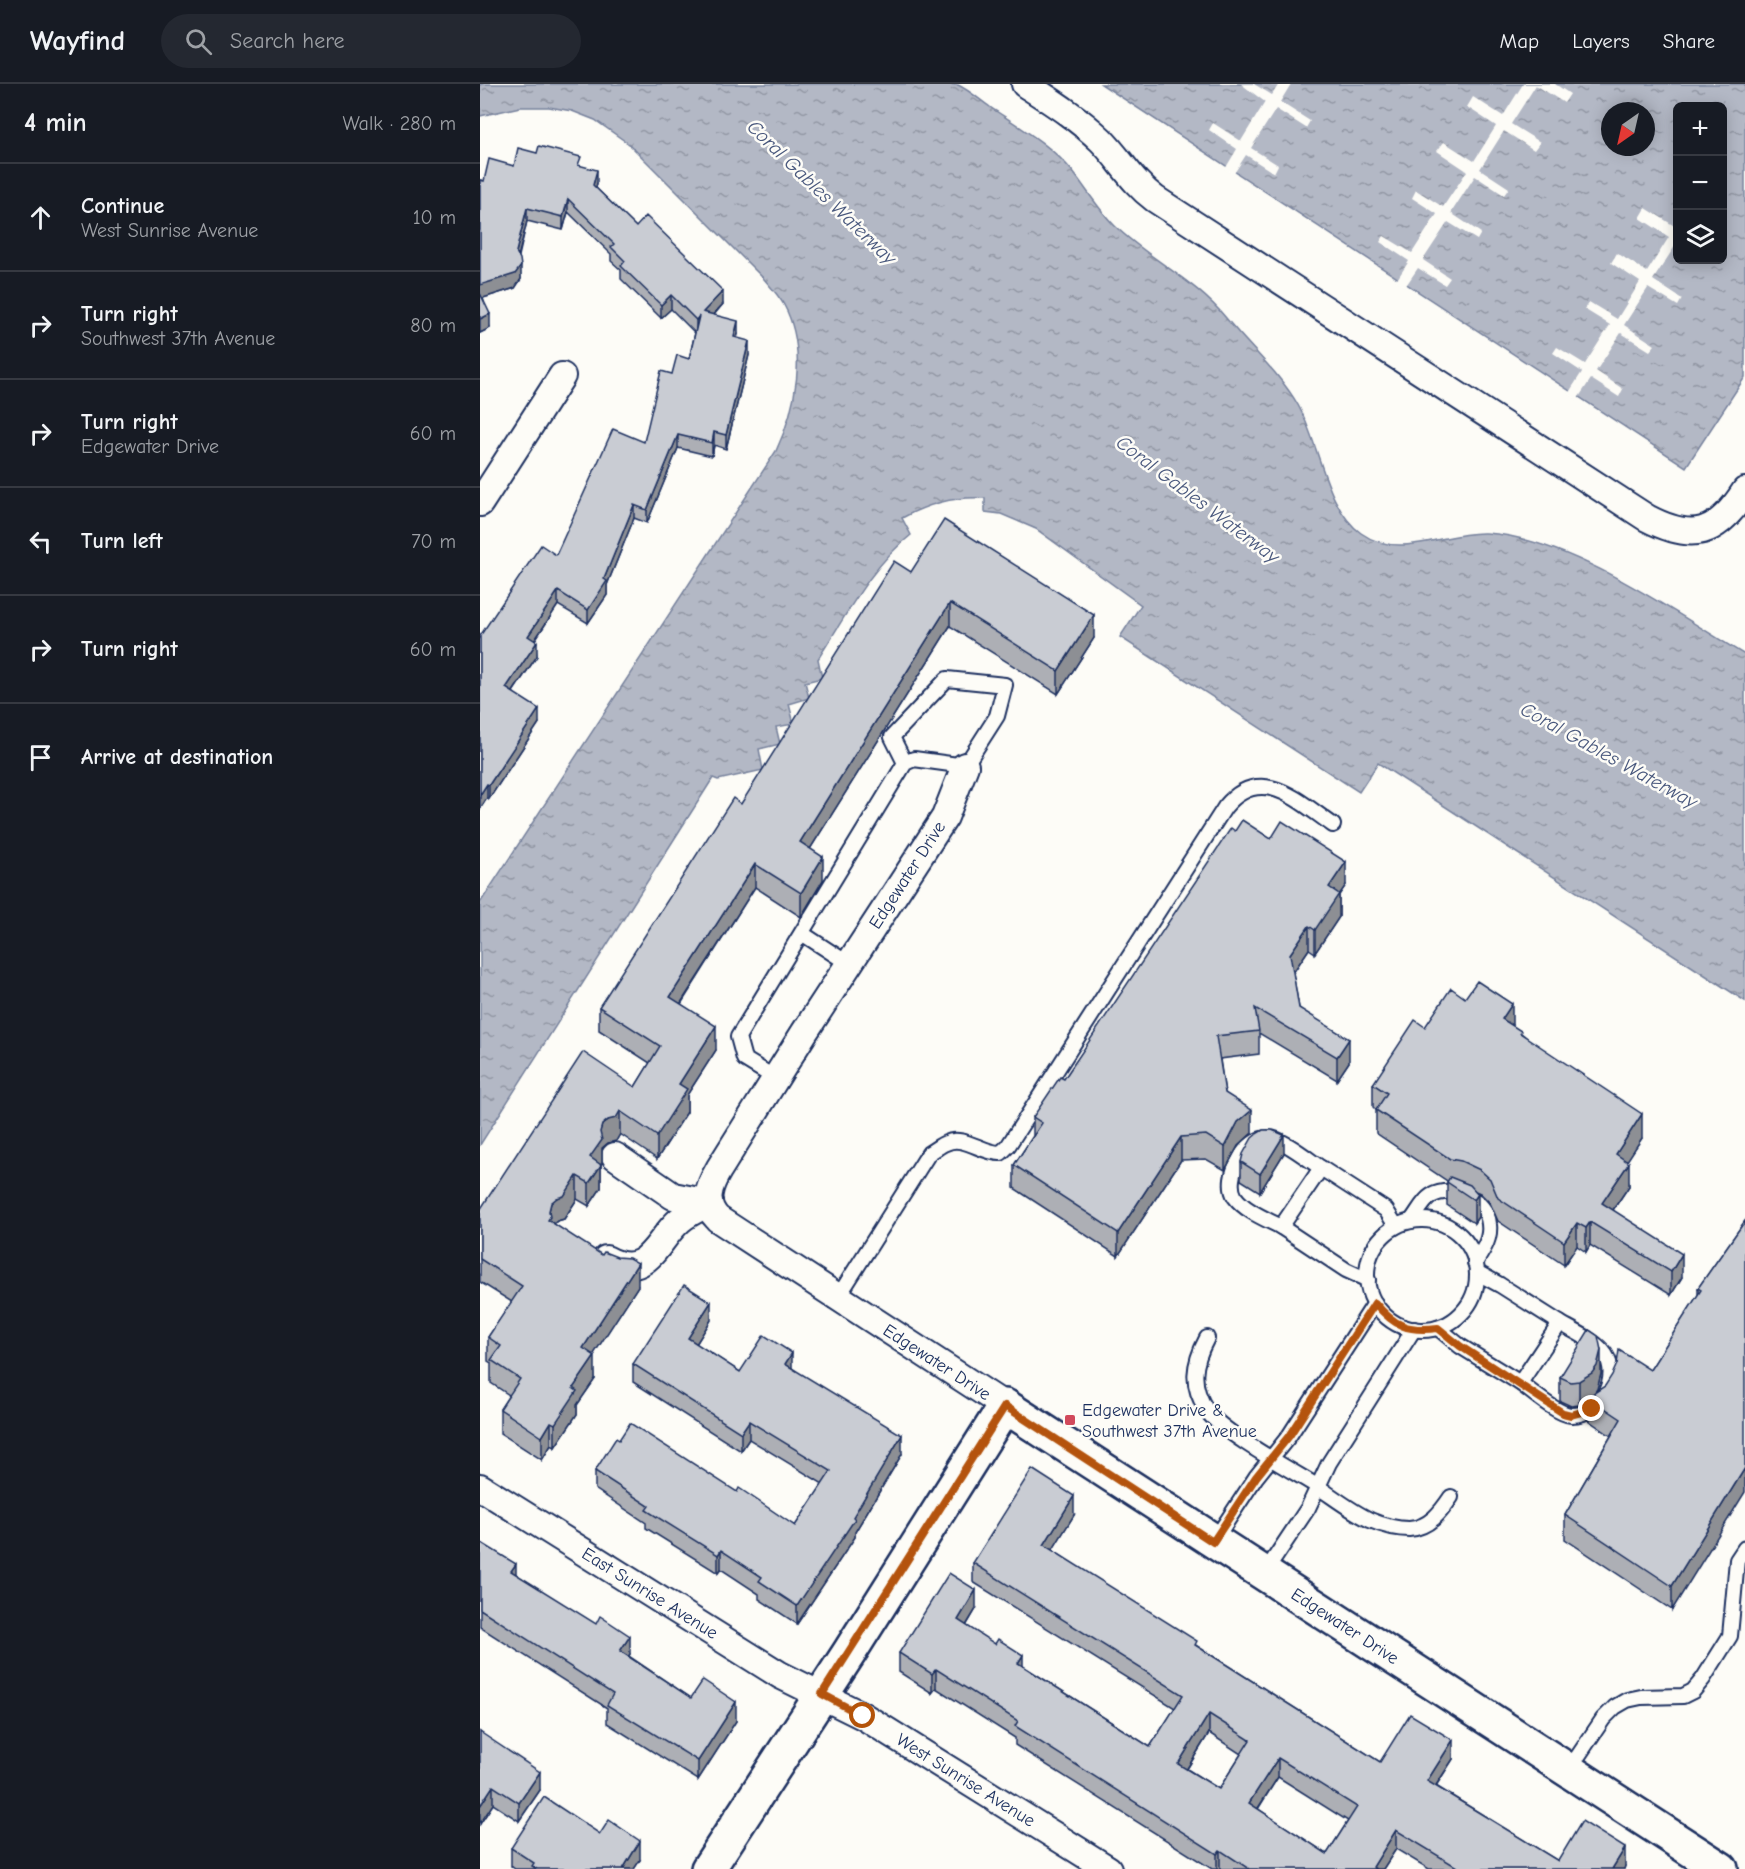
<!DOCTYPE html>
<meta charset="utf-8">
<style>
body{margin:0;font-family:"Comic Neue",sans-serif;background:#242831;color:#f1f3f6}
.controls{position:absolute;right:18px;top:18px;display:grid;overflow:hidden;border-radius:9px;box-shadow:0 3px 15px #0003}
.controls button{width:54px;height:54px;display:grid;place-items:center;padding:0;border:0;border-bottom:2px solid #363941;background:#171b24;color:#f1f3f6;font:30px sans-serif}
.compass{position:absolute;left:1121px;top:18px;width:54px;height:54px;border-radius:50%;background:#171b24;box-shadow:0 3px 15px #0003;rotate:214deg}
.stop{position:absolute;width:18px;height:18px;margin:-14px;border:4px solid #b45309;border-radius:50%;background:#fff}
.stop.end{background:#b45309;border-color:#fff;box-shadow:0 2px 6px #0008}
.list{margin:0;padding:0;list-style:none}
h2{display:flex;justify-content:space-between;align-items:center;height:78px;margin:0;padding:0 24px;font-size:26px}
h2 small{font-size:20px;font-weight:400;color:#9ea1a6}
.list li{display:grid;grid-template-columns:39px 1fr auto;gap:18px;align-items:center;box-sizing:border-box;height:108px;padding:0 24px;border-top:2px solid #363941}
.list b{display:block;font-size:22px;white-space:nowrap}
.list p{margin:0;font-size:20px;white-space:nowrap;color:#9ea1a6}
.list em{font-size:20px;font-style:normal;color:#9ea1a6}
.icon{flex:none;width:33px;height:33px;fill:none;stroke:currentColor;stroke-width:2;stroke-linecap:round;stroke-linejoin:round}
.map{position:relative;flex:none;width:1265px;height:1785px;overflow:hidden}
header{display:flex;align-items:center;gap:36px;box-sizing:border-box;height:84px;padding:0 30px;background:#171b24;border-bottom:2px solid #363941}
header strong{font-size:28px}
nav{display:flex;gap:33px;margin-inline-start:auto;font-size:21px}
.search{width:420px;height:54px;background:#242831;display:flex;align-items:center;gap:15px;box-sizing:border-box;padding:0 21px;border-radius:33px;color:#9ea1a6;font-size:22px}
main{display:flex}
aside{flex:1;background:#171b24}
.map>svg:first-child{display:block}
.water{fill:url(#water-ripples);stroke:#76819c;stroke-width:1.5;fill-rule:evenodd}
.pier{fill:#fdfcf7}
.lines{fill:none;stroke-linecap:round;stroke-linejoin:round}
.lane-casing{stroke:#1b2f5e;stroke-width:18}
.street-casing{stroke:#1b2f5e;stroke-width:30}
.secondary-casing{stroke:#1b2f5e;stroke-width:38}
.lane{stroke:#fdfcf7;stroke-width:14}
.street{stroke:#fdfcf7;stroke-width:26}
.secondary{stroke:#fdfcf7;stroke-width:33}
.wall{fill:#adafb5;stroke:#1b2f5e;stroke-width:1.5;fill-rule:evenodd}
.shaded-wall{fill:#8d8f94;stroke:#1b2f5e;stroke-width:1.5}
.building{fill:#c9ccd3;stroke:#1b2f5e;stroke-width:1.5;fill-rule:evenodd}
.route{stroke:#b45309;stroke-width:8}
.poi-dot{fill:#d1495b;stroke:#fdfcf7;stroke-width:2}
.labels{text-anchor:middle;stroke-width:5;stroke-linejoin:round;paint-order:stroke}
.street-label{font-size:18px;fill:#1b2f5e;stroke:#fdfcf7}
.poi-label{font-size:18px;fill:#1b2f5e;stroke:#fdfcf7;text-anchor:start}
.water-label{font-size:20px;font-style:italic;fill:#49587d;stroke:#fdfcf7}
</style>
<header>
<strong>Wayfind</strong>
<div class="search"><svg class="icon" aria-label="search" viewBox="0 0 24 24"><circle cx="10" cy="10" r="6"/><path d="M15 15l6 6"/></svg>Search here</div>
<nav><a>Map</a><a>Layers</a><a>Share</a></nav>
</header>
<main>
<aside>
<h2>4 min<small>Walk · 280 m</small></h2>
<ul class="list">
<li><svg class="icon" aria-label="ahead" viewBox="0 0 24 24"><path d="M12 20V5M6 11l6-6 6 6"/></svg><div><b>Continue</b><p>West Sunrise Avenue</p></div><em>10 m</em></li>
<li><svg class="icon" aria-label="right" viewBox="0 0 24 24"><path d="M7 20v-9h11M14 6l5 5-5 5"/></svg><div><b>Turn right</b><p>Southwest 37th Avenue</p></div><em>80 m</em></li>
<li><svg class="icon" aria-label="right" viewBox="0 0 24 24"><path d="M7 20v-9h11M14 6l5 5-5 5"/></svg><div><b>Turn right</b><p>Edgewater Drive</p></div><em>60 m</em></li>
<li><svg class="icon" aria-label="left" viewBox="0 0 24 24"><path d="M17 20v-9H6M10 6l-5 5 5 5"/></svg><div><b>Turn left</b></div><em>70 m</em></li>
<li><svg class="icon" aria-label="right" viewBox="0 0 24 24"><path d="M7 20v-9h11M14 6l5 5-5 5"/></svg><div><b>Turn right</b></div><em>60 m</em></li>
<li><svg class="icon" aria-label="arrive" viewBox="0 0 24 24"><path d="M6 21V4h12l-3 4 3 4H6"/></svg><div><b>Arrive at destination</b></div></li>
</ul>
</aside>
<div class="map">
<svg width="1265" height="1785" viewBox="0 0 1265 1785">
<defs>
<pattern id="water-ripples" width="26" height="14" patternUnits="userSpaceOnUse" patternTransform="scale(1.5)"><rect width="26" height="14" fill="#b3b8c5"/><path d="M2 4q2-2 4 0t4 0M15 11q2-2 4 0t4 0" fill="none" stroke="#9196a3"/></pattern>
</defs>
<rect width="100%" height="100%" fill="#fdfcf7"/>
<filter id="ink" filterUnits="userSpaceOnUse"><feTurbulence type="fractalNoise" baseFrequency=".0167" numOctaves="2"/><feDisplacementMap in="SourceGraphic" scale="12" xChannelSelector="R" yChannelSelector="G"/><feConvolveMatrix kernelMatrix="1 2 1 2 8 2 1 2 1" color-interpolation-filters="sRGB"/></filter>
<g filter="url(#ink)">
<g class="water">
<path d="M0,0C124,0 248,0 372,0C398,0 423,0 448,0C457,0 470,0 478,1C489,6 500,16 510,23C538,42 571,61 593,88C607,106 619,126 635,142C670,176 715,196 746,234C769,263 800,289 818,321C840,360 845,423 881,449C920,477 964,447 1006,449C1090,454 1194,528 1265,571V917L898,679L879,708L640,553L661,521L556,445L521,430L505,428V414C475,412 449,419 422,434L431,451C390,483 366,532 338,575L342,594L325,598L329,614L309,620L314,640L296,643L300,660L279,665L283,686L238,696L233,694L0,1061V819L296,367C316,324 328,266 304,221C299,212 291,203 284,195L149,60L115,36L92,27L69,23H40L0,32Z"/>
<path d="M621,0H1265V293L1206,383ZM1198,22H1242V176H1198ZM1130,27H1166V63H1130Z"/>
</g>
<g class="pier">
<path d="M761,0H774L792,11L799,0H811L800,18L830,37L826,44L796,25L771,64L798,81L794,89L766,71L753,91L745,85L757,65L729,46L733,39L761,57L785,18Z"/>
<path d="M1043,0H1075L1090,10L1084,19L1056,1L1031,40L1060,58L1054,66L1024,47L1000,85L1029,104L1024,111L995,92L971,129L1001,149L997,156L968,138L943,176L970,194L965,201L938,184L925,203L916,197L929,177L900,158L904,152L932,169L957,130L932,114L936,106L963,123L987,87L957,67L964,58L994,77L1016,42L987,23L993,13L1023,32Z"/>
<path d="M1166,124L1196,143L1197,141V159L1173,196L1202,215L1198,222L1168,204L1144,241L1175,261L1170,267L1141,249L1116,287L1143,305L1139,313L1111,295L1097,316L1088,310L1102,288L1073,269L1077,263L1105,280L1130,241L1104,225L1109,218L1137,235L1160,198L1131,179L1137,169L1167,188L1189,153L1160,134Z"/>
</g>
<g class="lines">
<defs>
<g id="lane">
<path d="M323,850L369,880"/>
<path d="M295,994L264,975L258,953L425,679L434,675L485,682L517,632L525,601L467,595L412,653L425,679"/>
<circle cx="942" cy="1191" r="55"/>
<path d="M931,1137C937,1130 943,1117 951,1112C973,1100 1007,1115 1009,1140C1011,1155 1003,1166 995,1179"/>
<path d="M801,1143C786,1135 765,1127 755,1113C743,1094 766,1052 789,1054C802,1054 829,1076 841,1084"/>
<path d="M888,1196L866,1186L801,1143L841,1084L906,1126L916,1142"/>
<path d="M358,1213L449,1069C455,1066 460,1061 466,1059C483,1050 503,1070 521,1069L528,1062L745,723C781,679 818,717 853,741"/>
<path d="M958,1244L980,1262L1040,1299L1080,1239L1020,1201L998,1189"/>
<path d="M727,1254C713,1280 710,1301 727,1327C742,1348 807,1384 832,1399C851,1411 869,1426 890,1436C902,1441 916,1445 929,1445C949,1444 961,1428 971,1413"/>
<path d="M1040,1299C1052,1308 1077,1330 1091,1331C1120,1332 1141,1294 1125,1270C1115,1256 1095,1248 1080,1239"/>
<path d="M734,1457L776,1393L809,1352L895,1219"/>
<path d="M784,1490L828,1424L849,1379L934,1245"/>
<path d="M1088,1687L1123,1635L1135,1623L1147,1616L1161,1613L1203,1612L1213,1607L1223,1595L1250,1552L1257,1476L1265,1464"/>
</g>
<g id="street">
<path d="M545,0C571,17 598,34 621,56C640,75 652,98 675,115L1167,434C1213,458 1237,451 1265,407"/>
<path d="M0,419L82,292"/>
<path d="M485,682L465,733L324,949L239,1085C229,1102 222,1119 238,1135L525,1322"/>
<path d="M135,1072L193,1112L229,1119"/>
<path d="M126,1175C168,1198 176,1156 200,1136C208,1129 219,1124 229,1119"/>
<path d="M0,1403L300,1591L383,1632L628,1785"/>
</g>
<path id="secondary" d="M228,1785L369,1569L525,1322L1241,1785"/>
</defs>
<use href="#lane" class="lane-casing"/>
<use href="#street" class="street-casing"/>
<use href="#secondary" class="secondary-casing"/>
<use href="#lane" class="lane"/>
<use href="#street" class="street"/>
<use href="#secondary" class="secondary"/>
</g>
<g class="wall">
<path d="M34,82H101L117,99L116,104L156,143L243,220L234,231L258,250L257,254L269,271L246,365L234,361L232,372L198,364L167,439L154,434L127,501V511L108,539L78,521L55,556L57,572L33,608L59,639L9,715L7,714L0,725V552L76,471L164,358L192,290L209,275L215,249L191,225L181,234L141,195V186L131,177V170L88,128L83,146L47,137L39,172L41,195L35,204L3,214L10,244L0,249V96L4,97Z"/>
<path d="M431,488L614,554L578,610L470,542L330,765L343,796L321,833L275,803L201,920L236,966L207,1011V1028L177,1075L140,1050L136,1057L128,1059L122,1064V1079L121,1080V1104L109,1122L97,1115L84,1135L77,1137L74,1140L158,1202L113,1270L115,1295L97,1321V1330L75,1363L71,1361L62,1376L20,1349V1325L29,1311L11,1299V1279L8,1277V1253L32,1218L0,1198V1126L155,1003L170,979L119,946V923L261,720Z"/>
<path d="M755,747L791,755L866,801L859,811V833L835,869L829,865L813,889L819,924L869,978L857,996L779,949V970L740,975L745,1009L772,1049L758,1062L745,1086L726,1075L701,1076L638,1172L534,1104V1081L553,1052V1033L584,995Z"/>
<path d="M985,914L1032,941L1162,1054L1146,1077L1149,1102L1133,1126L1202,1193L1191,1211L1110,1161L1106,1168L1097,1162L1084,1181L1018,1137L1010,1119L1000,1109L995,1107L998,1133L994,1139L967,1121V1097L896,1049V1026L893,1023V1000L945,943Z"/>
<path d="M804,1069L780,1108L761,1096V1078Z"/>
<path d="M1265,1137L1192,1526L1085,1455V1431L1131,1352L1108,1336V1315L1099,1321L1091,1322L1080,1317V1293L1121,1290L1117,1305L1115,1308L1170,1286L1218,1211V1204Z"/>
<path d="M231,1236L216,1260L260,1288L312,1284L422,1370L375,1448V1453L317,1540L279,1515V1510L241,1485L238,1489L166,1444V1439L115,1405V1387L139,1356L257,1408L315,1442L343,1400L269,1355L261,1367L153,1298V1280Z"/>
<path d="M594,1431L572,1466L717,1562L900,1678L973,1675L956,1702L1078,1777L1145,1782L1144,1785H949L916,1765L903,1785H732L535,1661V1654L456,1604L452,1609L419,1588V1569L496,1525L486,1542L543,1582L670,1663L695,1624L493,1498V1479ZM729,1649L761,1670L739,1705L707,1685ZM798,1693L868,1737L847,1770L778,1725Z"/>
<path d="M0,1458L36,1490L150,1570L149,1572L211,1614L256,1637L218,1696L127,1639V1624L0,1543Z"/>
<path d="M0,1648L60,1706L39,1737L13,1720L0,1740Z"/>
<path d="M31,1764L160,1776L154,1785H35L31,1782Z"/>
</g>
<g class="shaded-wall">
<path d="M117,86V99L113,115V101Z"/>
<path d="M88,115V128L83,146V133Z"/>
<path d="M47,124V137L36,181V168Z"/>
<path d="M41,182V195L35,204L0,215V201Z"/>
<path d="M243,207V220L223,241V228Z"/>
<path d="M191,211V225L181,234V221Z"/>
<path d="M10,230V244L0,249V235Z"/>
<path d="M219,232L216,249V236Z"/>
<path d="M258,237V250L254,267V253Z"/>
<path d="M269,257V271L246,365V351Z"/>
<path d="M234,348V361L232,372V359Z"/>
<path d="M198,351V364L167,439V426Z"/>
<path d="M154,421V434L127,501V511L108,539V526L124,495Z"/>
<path d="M78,507V521L48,566V552Z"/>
<path d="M470,519V542L320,781V758Z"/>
<path d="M614,531V554L578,610V587Z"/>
<path d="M57,558V572L26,618V604Z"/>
<path d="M59,625V639L9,715V701Z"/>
<path d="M7,700V714L0,725V711Z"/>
<path d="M343,773V796L321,833V809Z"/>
<path d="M866,778V801L859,811V833L835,869V846L849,803Z"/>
<path d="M275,780V803L190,936V913Z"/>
<path d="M829,842V865L810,893V870Z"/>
<path d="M1032,920V944L1022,935Z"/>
<path d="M236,942V966L207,1011V1028L177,1075V1052L199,1000Z"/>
<path d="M869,955V978L857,996V973Z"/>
<path d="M772,1026V1049L758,1062L745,1086V1063L758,1038Z"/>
<path d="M140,1027V1050L136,1057L128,1059L122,1064V1079L110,1096V1073L122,1041Z"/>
<path d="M1162,1030V1054L1136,1094V1070Z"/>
<path d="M804,1051V1069L780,1108V1090Z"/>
<path d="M701,1053V1076L638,1172V1149Z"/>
<path d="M1149,1079V1102L1122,1142V1119Z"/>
<path d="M121,1081V1104L109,1122V1099Z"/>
<path d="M97,1092V1115L84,1135L77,1137L71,1142L68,1136L69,1127L71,1119Z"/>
<path d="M998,1110V1133L994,1139V1116Z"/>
<path d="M1110,1138V1161L1106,1168V1144Z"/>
<path d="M1097,1139V1162L1084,1181V1158Z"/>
<path d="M1202,1170V1193L1191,1211V1188Z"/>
<path d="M158,1179V1202L103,1287V1264Z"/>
<path d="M231,1218V1236L208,1273V1254Z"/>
<path d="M1121,1266V1290L1117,1305L1112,1312L1108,1313V1315L1099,1321V1297Z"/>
<path d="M312,1269V1287L305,1280Z"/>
<path d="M115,1272V1295L97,1321V1330L75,1363V1340L93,1304Z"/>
<path d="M269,1337V1355L261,1367V1349Z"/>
<path d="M71,1338V1361L62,1376V1353Z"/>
<path d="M422,1351V1370L375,1448V1453L317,1540V1522Z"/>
<path d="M1265,1384V1408L1192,1526V1502Z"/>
<path d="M594,1412V1431L564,1480V1461Z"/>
<path d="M241,1466V1485L238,1489V1471Z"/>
<path d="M36,1480V1498L31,1487Z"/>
<path d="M496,1506V1525L478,1555V1536Z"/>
<path d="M150,1552V1570L140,1585V1567Z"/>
<path d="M543,1571V1590L538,1579Z"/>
<path d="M456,1585V1604L452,1609V1590Z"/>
<path d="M256,1618V1637L218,1696V1677Z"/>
<path d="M729,1630V1649L698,1699V1680Z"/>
<path d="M973,1656V1675L947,1715V1697Z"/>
<path d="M798,1674V1693L769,1738V1719Z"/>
<path d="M60,1688V1706L39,1737V1719Z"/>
<path d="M13,1702V1720L0,1740V1722Z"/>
<path d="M916,1746V1765L903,1785H893V1783Z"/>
<path d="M160,1757V1776L154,1785H143Z"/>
<path d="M1145,1764V1782L1144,1785H1132Z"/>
<path d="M740,1766V1785H737V1770Z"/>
</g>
<g class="building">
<path d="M59,62L101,73L98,81L117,86L113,101L156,143L166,132L243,207L223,228L258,237L254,253L269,257L246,351L234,348L232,359L198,351L167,426L154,421L124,495L127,497L108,526L78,507L48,552L57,558L26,604L59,625L9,701L7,700L0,711V552L61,461L76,471L133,345L164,358L181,287L192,290L197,271L209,275L219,232L216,236L191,211L181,221L141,182L145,177L131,163L134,160L88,115L83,133L47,124L36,168L40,175L41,182L35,190L0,201V96L4,97L9,75L34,82L38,64L57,69Z"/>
<path d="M0,209L10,230L0,235Z"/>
<path d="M464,436L614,531L578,587L470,519L320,758L343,773L321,809L275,780L190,913L236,942L199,1000L207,1005L177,1052L140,1027L136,1034L128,1036L122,1041L120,1048L122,1056L110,1073L121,1081L109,1099L97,1092L84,1112L77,1114L71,1119L69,1127L70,1133L68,1136L122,1171L124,1168L137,1173L149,1174L158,1179L103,1264L115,1272L93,1304L97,1307L75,1340L71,1338L62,1353L20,1325L40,1295L11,1276L21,1262L8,1253L42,1202L0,1175V1126L103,968L155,1003L180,962L119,923L253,714L261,720L414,477L431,488Z"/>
<path d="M762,736L791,755L802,737L866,778L849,803L859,810L835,846L829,842L810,870L819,924L869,955L857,973L775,924L779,947L736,952L745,1009L772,1026L758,1038L745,1063L726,1051L701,1053L638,1149L534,1081L562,1039L553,1033L580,993L584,995L751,744L755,747Z"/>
<path d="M997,897L1032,920L1022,935L1041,947L1040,949L1162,1030L1136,1070L1149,1079L1122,1119L1202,1170L1191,1188L1110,1138L1106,1144L1097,1139L1084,1158L1018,1114L1010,1095L1000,1086L981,1077L970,1075L896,1026L907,1009L893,1000L935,936L945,943L971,904L985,914Z"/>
<path d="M783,1046H792L804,1051L780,1090L761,1078L763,1070L772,1054L778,1049Z"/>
<path d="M970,1093L990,1101L998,1110L994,1116L967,1098Z"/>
<path d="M1265,1137V1384L1192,1502L1085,1431L1141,1335L1108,1313L1125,1302L1132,1291L1137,1280L1139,1266L1170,1286L1221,1206L1218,1204Z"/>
<path d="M204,1201L231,1218L208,1254L260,1288L284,1251L312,1269L305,1280L422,1351L373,1433L375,1435L317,1522L279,1497L282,1493L241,1466L238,1471L166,1426L169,1422L115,1387L136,1354L139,1356L150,1339L257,1408L259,1404L315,1442L351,1387L269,1337L261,1349L153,1280Z"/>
<path d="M1109,1246L1118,1252L1121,1266L1117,1282L1112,1289L1099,1297L1091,1298L1080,1293Z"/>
<path d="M552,1385L594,1412L564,1461L717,1557L715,1561L900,1678L930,1630L973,1656L947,1697L1078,1777L1102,1737L1145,1764L1132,1785H980L916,1746L893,1783L896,1785H769L740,1766L737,1770L535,1642L538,1637L456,1585L452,1590L419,1569L469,1489L496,1506L478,1536L515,1560L518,1555L543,1571L538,1579L670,1663L703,1611L493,1479ZM729,1630L770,1656L739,1705L698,1680ZM798,1674L877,1723L847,1770L769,1719Z"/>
<path d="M0,1458L36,1480L31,1487L116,1540L120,1532L150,1552L140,1567L211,1614L223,1596L256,1618L218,1677L127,1621L133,1610L0,1525Z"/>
<path d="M0,1648L60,1688L39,1719L13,1702L0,1722Z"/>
<path d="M64,1713L120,1750L129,1736L160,1757L143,1785H57L52,1782L54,1779L31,1764Z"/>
</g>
</g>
<g class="lines" filter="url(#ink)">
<path class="route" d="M383,1632L342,1610L525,1322L733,1458L776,1393L809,1352L895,1219C914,1242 928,1248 958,1244L980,1262L1083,1329L1091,1331L1112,1325"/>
</g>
<rect class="poi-dot" x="584" y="1330" width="12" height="12" rx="3"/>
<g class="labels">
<g class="street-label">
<text transform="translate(427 791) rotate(-57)" y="6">Edgewater Drive</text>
<text transform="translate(457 1278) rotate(33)" y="6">Edgewater Drive</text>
<text transform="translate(170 1509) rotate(32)" y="6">East Sunrise Avenue</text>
<text transform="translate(865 1542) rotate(33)" y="6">Edgewater Drive</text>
<text transform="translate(486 1696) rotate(32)" y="6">West Sunrise Avenue</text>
</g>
<g class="poi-label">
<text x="602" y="1332">Edgewater Drive &amp;<tspan x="602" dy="21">Southwest 37th Avenue</tspan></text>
</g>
<g class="water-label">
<text transform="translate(342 108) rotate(44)" y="7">Coral Gables Waterway</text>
<text transform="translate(718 415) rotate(37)" y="7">Coral Gables Waterway</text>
<text transform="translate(1129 671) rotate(29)" y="7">Coral Gables Waterway</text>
</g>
</g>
</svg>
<div class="controls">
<button>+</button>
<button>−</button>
<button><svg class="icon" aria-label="layers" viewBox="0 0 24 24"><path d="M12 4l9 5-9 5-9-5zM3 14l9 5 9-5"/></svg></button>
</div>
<svg class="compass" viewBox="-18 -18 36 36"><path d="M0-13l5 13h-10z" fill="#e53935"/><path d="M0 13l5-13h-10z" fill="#9ea1a6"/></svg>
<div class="stop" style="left:383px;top:1632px"></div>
<div class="stop end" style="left:1112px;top:1325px"></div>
</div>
</main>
